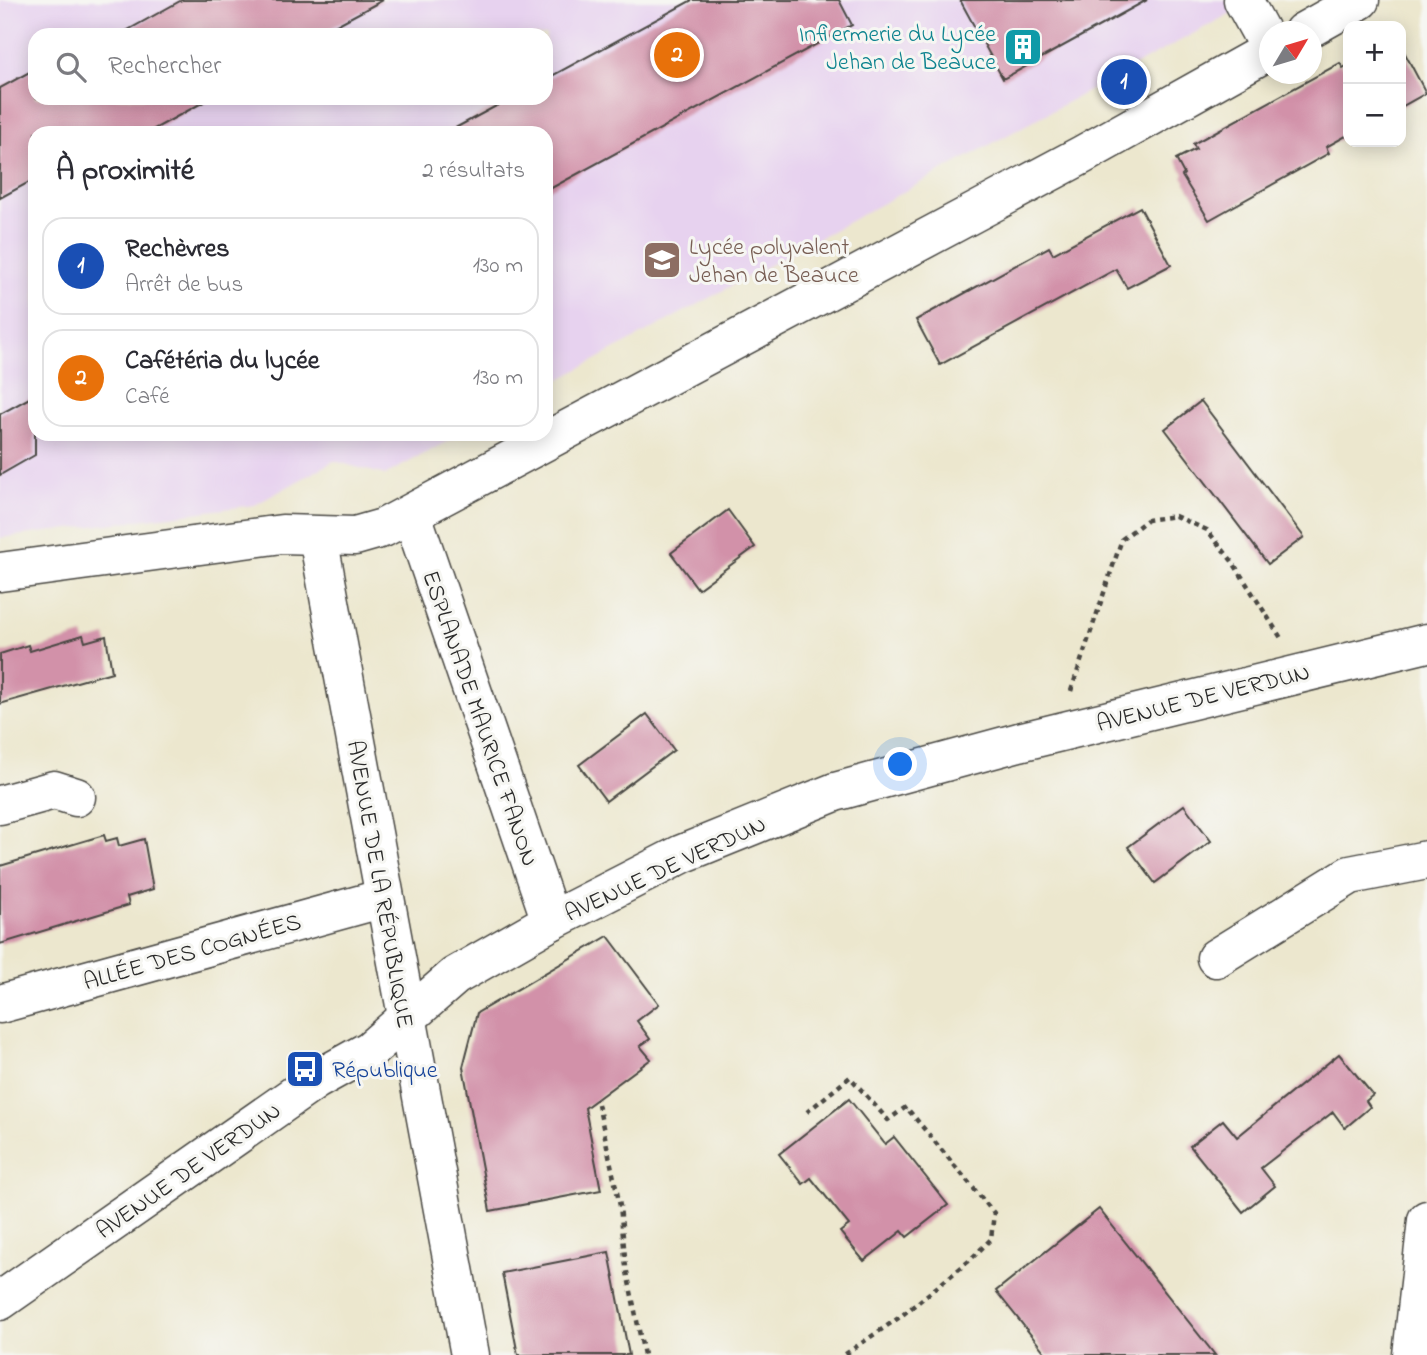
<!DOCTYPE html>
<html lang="fr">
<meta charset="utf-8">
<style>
body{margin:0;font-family:"Indie Flower",sans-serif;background:#f7f7f7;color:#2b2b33}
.controls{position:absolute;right:21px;top:21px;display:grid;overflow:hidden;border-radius:14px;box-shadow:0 4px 18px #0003}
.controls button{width:63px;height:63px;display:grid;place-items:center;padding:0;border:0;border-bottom:2px solid #e1e1e2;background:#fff;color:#2b2b33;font:35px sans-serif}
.compass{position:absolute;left:1259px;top:21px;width:63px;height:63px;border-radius:50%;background:#fff;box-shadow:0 4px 18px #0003;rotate:52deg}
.you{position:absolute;left:901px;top:765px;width:24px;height:24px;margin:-18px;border:5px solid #fff;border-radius:50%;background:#1a73e8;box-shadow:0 0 0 10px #1a73e833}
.badge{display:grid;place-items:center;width:46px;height:46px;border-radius:50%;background:#1f6fb2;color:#fff;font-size:23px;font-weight:700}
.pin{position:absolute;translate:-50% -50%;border:4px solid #fff;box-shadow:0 2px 7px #0006}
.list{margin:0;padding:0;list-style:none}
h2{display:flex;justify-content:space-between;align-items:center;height:91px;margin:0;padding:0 28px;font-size:30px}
h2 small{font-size:23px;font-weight:400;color:#7c7c81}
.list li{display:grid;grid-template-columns:46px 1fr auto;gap:21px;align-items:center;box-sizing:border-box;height:98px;margin:0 14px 14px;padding:0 14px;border:2px solid #e1e1e2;border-radius:21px}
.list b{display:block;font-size:26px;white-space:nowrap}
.list p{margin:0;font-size:23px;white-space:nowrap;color:#7c7c81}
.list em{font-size:23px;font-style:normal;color:#7c7c81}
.icon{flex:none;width:38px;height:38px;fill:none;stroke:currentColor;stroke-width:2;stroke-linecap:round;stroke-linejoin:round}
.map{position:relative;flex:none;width:1427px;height:1355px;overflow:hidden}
.search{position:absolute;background:#fff;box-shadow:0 4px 18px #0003;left:28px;top:28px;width:525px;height:77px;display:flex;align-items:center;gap:18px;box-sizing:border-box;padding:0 24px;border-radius:21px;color:#7c7c81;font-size:26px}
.panel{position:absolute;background:#fff;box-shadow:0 4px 18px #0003;left:28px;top:126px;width:525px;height:315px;border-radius:21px}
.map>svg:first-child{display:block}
.built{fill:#e7d2ef;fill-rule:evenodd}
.building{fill:#d291a9}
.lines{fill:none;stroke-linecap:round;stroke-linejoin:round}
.minor-casing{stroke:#484743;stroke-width:41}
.path{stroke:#484743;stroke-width:4.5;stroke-dasharray:5 5;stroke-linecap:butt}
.minor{stroke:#fff;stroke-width:38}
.labels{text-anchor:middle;stroke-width:6;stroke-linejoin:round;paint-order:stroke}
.culture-label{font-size:24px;fill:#0d838f;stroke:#f6f6f2;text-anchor:end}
.education-label{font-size:24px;fill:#785e54;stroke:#f6f6f2;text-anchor:start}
.street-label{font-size:24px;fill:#2b2b2b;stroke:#f6f6f2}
.transit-label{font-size:24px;fill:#164399;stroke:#f6f6f2;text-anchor:start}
</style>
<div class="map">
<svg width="1427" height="1355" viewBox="0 0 1427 1355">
<rect width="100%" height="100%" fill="#f6f6f2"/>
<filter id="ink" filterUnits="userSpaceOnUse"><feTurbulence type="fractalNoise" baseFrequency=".0143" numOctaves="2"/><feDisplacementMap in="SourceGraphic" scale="14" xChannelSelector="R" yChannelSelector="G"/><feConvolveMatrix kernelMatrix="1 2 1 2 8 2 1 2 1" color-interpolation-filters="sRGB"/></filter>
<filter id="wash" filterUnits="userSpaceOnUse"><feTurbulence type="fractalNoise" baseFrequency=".00686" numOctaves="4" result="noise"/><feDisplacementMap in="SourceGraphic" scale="28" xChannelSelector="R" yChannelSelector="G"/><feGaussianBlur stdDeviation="1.57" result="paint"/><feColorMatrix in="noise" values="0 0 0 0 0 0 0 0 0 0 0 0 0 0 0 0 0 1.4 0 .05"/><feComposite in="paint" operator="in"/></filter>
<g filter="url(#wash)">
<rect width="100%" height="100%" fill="#ece7ce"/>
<path class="built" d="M0,0H1255L546,387V133H35V434H461L385,475L334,461L255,505L0,538ZM35,35H546V98H35Z"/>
<g id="blocks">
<g class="building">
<path d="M182,0H383L318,35H119Z"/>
<path d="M692,0H839L852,25L546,191V133H446L511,98H546V79Z"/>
<path d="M960,0H1147L1003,79Z"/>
<path d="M1401,46L1426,93L1401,107Z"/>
<path d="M1340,63L1343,68L1348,65V135L1326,147L1329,153L1209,220L1182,176L1184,174L1176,159L1196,149L1193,144Z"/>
<path d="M35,69V98H211L147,133H35V179L0,198V88Z"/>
<path d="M1140,207L1171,265L1127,288L1116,269L940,365L916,320L1049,247L1053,254Z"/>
<path d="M35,395V455L0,475V414Z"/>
<path d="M1201,401L1304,537L1268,564L1165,429Z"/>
<path d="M728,510L755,547L698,589L671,553Z"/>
<path d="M83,635L85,642L106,636L112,672L0,704V654L28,645L30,651Z"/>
<path d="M647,714L674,750L606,801L579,765Z"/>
<path d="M1184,805L1211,841L1155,883L1128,847Z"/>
<path d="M104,835L106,841L117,838L119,846L144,839L153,889L127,897L129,905L0,944V866Z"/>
<path d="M608,936L659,1004L637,1021L650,1039L640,1046L651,1059L585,1108L601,1190L490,1211L463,1067L477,1013Z"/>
<path d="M1339,1054L1373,1095L1366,1101L1370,1107L1345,1128L1333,1112L1261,1168L1275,1186L1243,1212L1190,1146L1223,1120L1237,1137Z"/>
<path d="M849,1099L885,1144L894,1137L948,1205L907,1237L902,1231L864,1261L840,1232L849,1225L811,1178L803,1184L779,1154Z"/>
<path d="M1099,1209L1215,1355H1047L996,1291Z"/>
<path d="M609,1252L629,1355H518L502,1273Z"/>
</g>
</g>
</g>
<g filter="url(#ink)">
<use href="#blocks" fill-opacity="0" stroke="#484743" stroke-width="2"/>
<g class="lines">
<defs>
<g id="minor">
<path d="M1243,0L1270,49"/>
<path d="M1303,32L1360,0"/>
<path d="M412,515L551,921"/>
<path d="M318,537L470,1355"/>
<path d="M0,572L282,534L355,536L383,528L1082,155L1270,50"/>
<path d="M0,805L54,790L76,797"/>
<path d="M1216,958L1350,875L1427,860"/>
<path d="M0,1004L384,898"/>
<path d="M0,1301L316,1080L370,1050L455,976L551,921L682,854L835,792L1019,742L1427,643"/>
<path d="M1412,1355L1427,1220"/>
</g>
</defs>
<use href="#minor" class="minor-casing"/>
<g class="path">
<path d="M1071,691L1122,539L1147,520L1175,516L1207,530L1232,561L1281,638"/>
<path d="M598,1104L620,1206L626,1267L644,1355"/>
<path d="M807,1112L850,1077L888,1120L906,1107L994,1213L991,1239L969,1261L900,1317L844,1355"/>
</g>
<use href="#minor" class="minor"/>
</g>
</g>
<defs>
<symbol id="building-square" viewBox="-11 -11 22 22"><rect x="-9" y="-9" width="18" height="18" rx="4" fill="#0f9aa8" stroke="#f6f6f2"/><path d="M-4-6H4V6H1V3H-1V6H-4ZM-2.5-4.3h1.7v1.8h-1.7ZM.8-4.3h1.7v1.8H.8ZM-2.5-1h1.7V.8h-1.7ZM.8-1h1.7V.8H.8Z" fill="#fff"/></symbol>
<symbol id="school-square" viewBox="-11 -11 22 22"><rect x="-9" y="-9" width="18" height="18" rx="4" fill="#8d6e63" stroke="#f6f6f2"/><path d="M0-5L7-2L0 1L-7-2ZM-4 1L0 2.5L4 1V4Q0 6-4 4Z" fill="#fff"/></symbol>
<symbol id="bus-square" viewBox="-11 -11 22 22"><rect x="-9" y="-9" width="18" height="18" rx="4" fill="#1a4fb4" stroke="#f6f6f2"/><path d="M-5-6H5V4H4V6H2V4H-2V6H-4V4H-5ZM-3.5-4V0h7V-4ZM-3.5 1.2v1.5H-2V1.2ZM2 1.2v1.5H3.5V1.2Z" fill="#fff"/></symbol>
</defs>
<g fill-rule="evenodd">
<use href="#building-square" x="1001" y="25" width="44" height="44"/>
<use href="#school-square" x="640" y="238" width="44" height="44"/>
<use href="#bus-square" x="283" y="1047" width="44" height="44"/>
</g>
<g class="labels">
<g class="culture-label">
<text x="996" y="41">Infiermerie du Lycée<tspan x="996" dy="28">Jehan de Beauce</tspan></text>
</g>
<g class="education-label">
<text x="689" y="254">Lycée polyvalent<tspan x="689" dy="28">Jehan de Beauce</tspan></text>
</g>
<g class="street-label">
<text transform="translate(1203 697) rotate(-14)" y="8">AVENUE DE VERDUN</text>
<text transform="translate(481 718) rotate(71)" y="8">ESPLANADE MAURICE FANON</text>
<text transform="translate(665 868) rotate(-25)" y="8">AVENUE DE VERDUN</text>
<text transform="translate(381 884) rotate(80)" y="8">AVENUE DE LA RÉPUBLIQUE</text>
<text transform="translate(192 951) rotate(-16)" y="8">ALLÉE DES COGNÉES</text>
<text transform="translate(188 1170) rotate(-35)" y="8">AVENUE DE VERDUN</text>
</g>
<g class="transit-label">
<text x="332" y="1077">République</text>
</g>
</g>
</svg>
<div class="controls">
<button>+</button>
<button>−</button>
</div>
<svg class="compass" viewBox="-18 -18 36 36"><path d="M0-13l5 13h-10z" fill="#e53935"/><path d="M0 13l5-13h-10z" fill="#7c7c81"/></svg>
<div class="you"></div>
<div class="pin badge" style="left:1124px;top:82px;background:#1a4fb4">1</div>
<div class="pin badge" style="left:677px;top:55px;background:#e8710a">2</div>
<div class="search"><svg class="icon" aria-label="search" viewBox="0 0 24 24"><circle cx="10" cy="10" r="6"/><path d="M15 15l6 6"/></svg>Rechercher</div>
<section class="panel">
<h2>À proximité<small>2 résultats</small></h2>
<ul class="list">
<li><span class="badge" style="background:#1a4fb4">1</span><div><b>Rechèvres</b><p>Arrêt de bus</p></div><em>130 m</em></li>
<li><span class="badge" style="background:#e8710a">2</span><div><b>Cafétéria du lycée</b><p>Café</p></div><em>130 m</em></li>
</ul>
</section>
</div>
